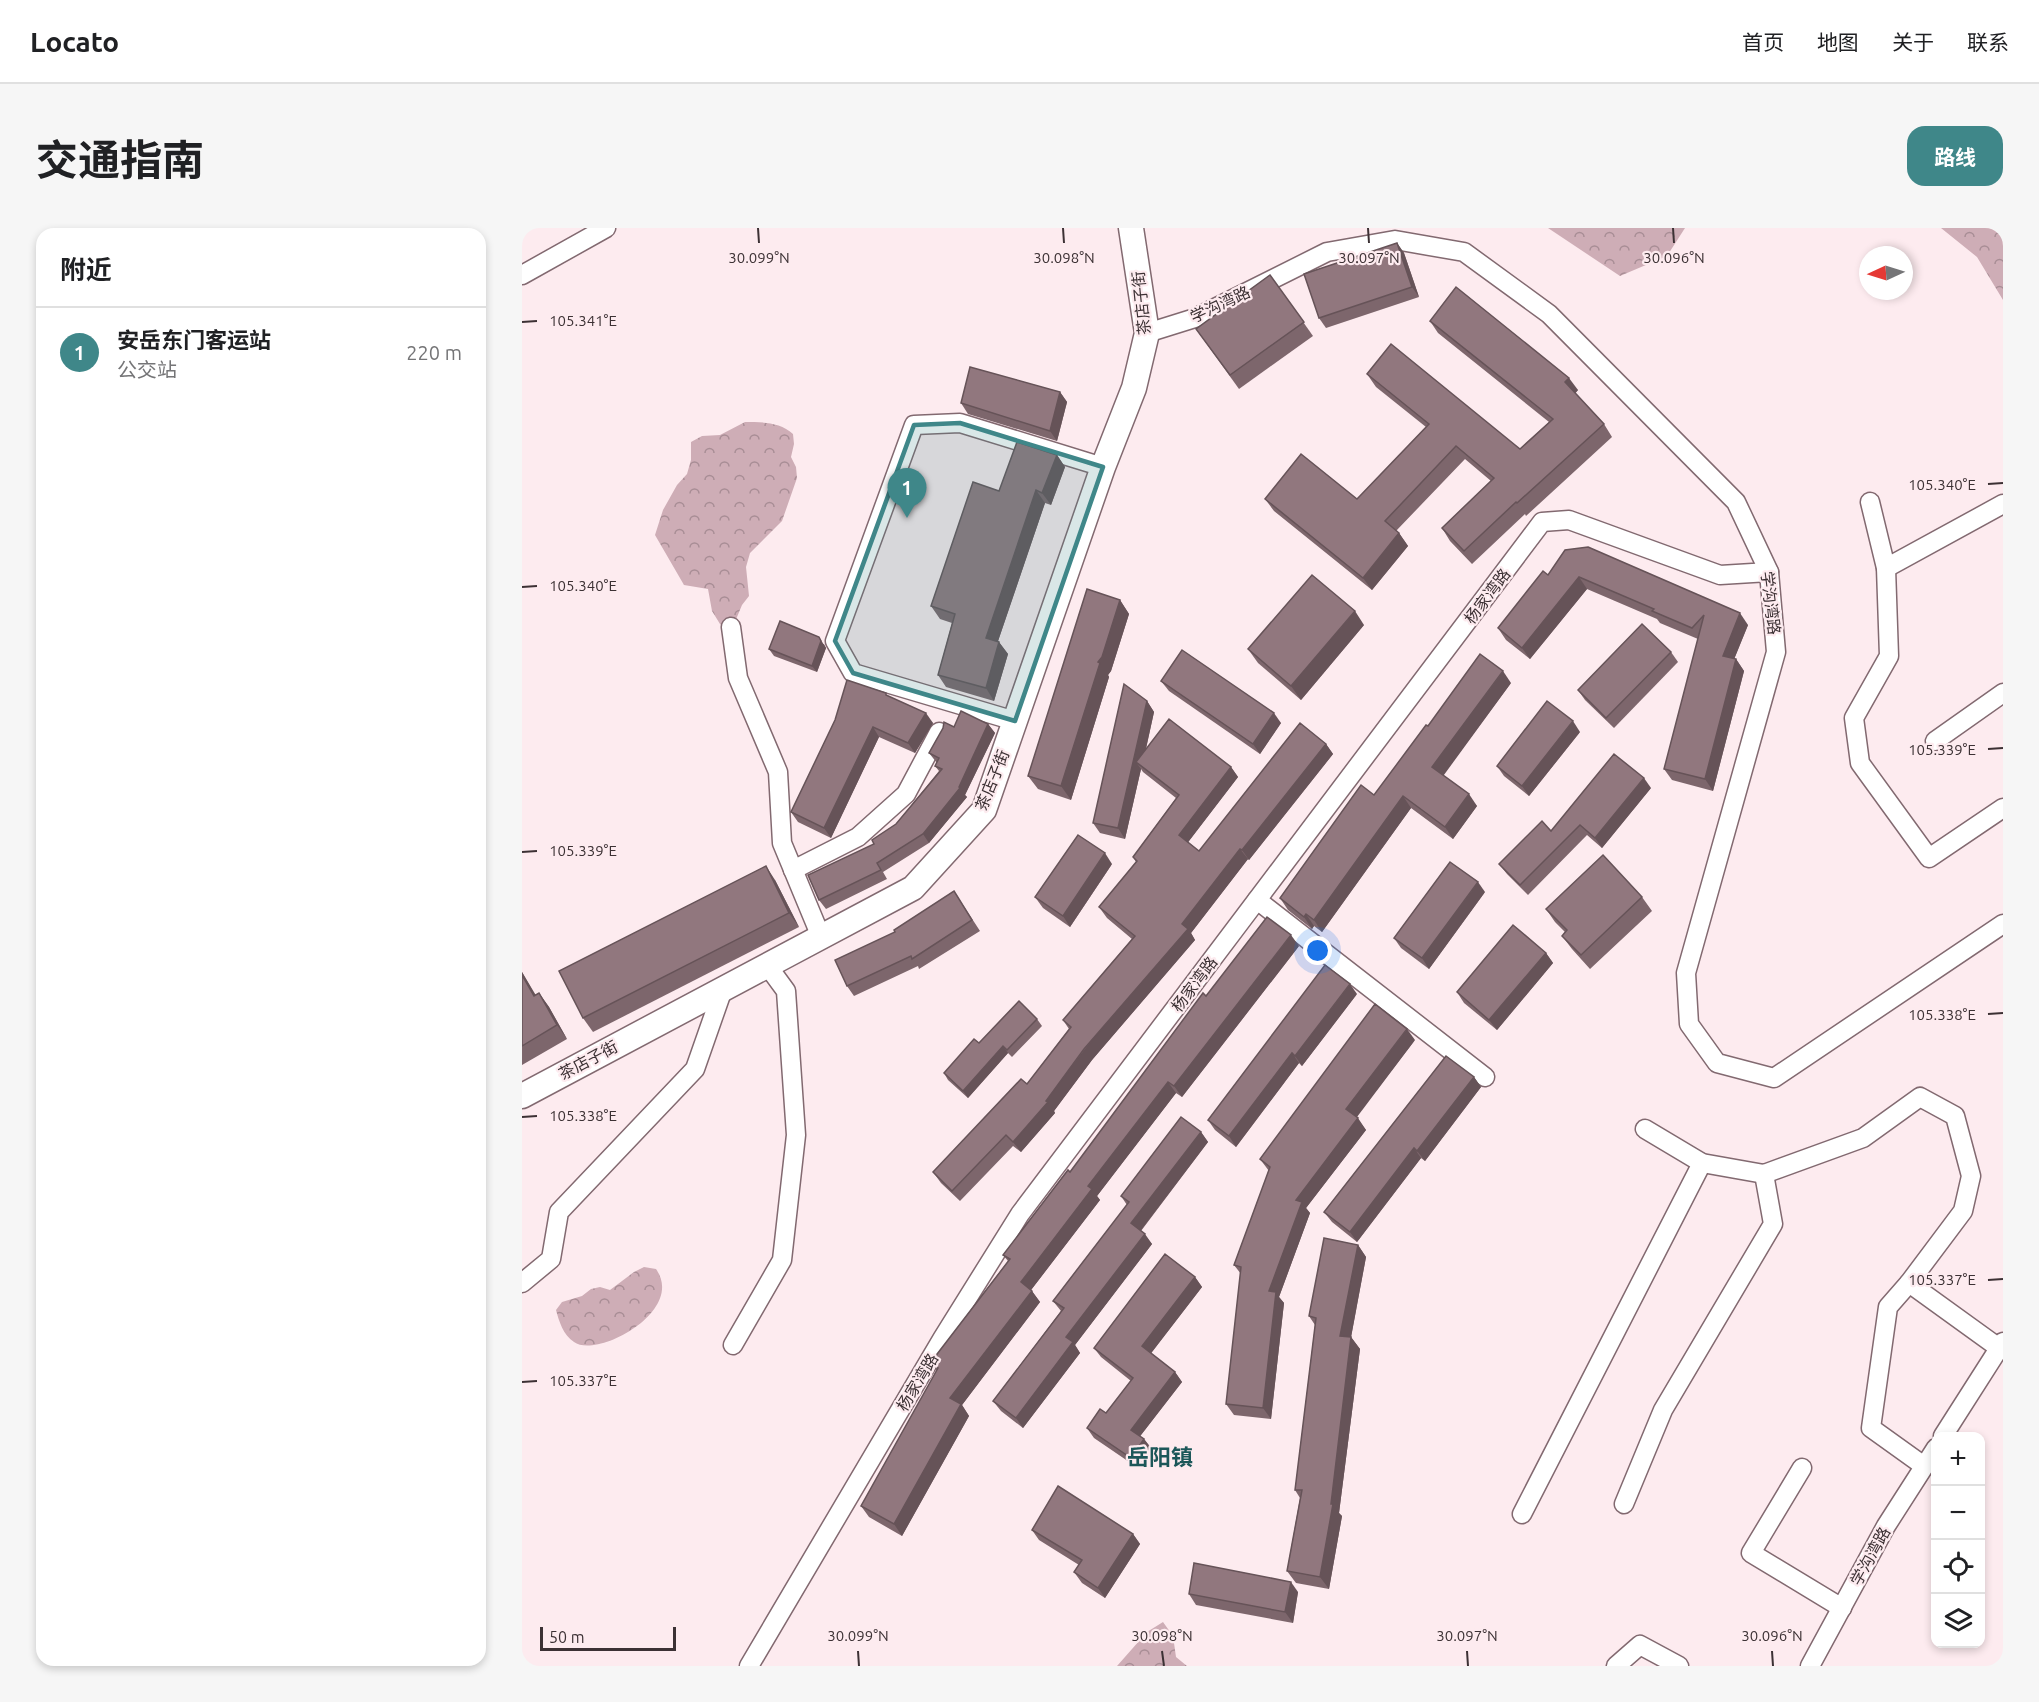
<!DOCTYPE html>
<html lang="zh">
<meta charset="utf-8">
<style>
body{margin:0;font-family:Ubuntu,"Noto Sans SC",sans-serif;background:#f6f6f6;color:#202124}
.controls{position:absolute;right:18px;bottom:18px;display:grid;overflow:hidden;border-radius:12px;box-shadow:0 3px 9px #0003}
.controls button{width:54px;height:54px;display:grid;place-items:center;padding:0;border:0;border-bottom:2px solid #e0e0e0;background:#fff;color:#202124;font:30px sans-serif}
.compass{position:absolute;left:1337px;top:18px;width:54px;height:54px;border-radius:50%;background:#fff;box-shadow:0 3px 9px #0003;rotate:266deg}
.scale{position:absolute;left:18px;bottom:15px;width:136px;box-sizing:border-box;padding-left:6px;border:3px solid #3c3134;border-top:0;font-size:16px;line-height:21px;white-space:nowrap;color:#3c3134;-webkit-text-stroke:4px #fdebef;paint-order:stroke}
.you{position:absolute;left:796px;top:723px;width:21px;height:21px;margin:-15px;border:4px solid #fff;border-radius:50%;background:#1a73e8;box-shadow:0 0 0 9px #1a73e833}
.badge{display:grid;place-items:center;width:39px;height:39px;border-radius:50%;background:#3f8789;color:#fff;font-size:20px;font-weight:700}
.pin{position:absolute;translate:-50% -50px;filter:drop-shadow(0 2px 3px #0008)}
.pin::after{content:'';position:absolute;top:32px;width:21px;height:18px;background:inherit;clip-path:polygon(0 0,100% 0,50% 100%)}
.list{margin:0;padding:0;list-style:none}
h2{display:flex;justify-content:space-between;align-items:center;height:78px;margin:0;padding:0 24px;font-size:26px}
h2 small{font-size:20px;font-weight:400;color:#757577}
.list li{display:grid;grid-template-columns:39px 1fr auto;gap:18px;align-items:center;box-sizing:border-box;height:90px;padding:0 24px;border-top:2px solid #e0e0e0}
.list b{display:block;font-size:22px;white-space:nowrap}
.list p{margin:0;font-size:20px;white-space:nowrap;color:#757577}
.list em{font-size:20px;font-style:normal;color:#757577}
.icon{flex:none;width:33px;height:33px;fill:none;stroke:currentColor;stroke-width:2;stroke-linecap:round;stroke-linejoin:round}
.map{position:relative;flex:none;width:1481px;height:1438px;overflow:hidden;border-radius:18px}
header{display:flex;align-items:center;gap:36px;box-sizing:border-box;height:84px;padding:0 30px;background:#fff;border-bottom:2px solid #e0e0e0}
header strong{font-size:28px}
nav{display:flex;gap:33px;margin-inline-start:auto;font-size:21px}
.intro{display:flex;align-items:center;justify-content:space-between;box-sizing:border-box;height:144px;padding:0 36px}
h1{margin:0;font-size:42px}
.button{padding:15px 27px;border-radius:18px;background:#3f8789;color:#fff;font-size:21px;font-weight:700}
main{display:flex;gap:36px;padding:0 36px}
aside{flex:1;background:#fff;border-radius:18px;box-shadow:0 3px 9px #0003}
.map>svg:first-child{display:block}
.forest{fill:url(#forest-crowns)}
.lines{fill:none;stroke-linecap:round;stroke-linejoin:round}
.minor-casing{stroke:#826970;stroke-width:21}
.major-casing{stroke:#826970;stroke-width:27}
.minor{stroke:#fff;stroke-width:18}
.major{stroke:#fff;stroke-width:24}
.wall{fill:#7d666c}
.shaded-wall{fill:#665358}
.building{fill:#91777e;stroke:#665358;stroke-width:1.5}
.marked{fill:#3f8789;fill-opacity:0.2;stroke:#3f8789;stroke-width:4.5;stroke-linejoin:round}
.ticks{fill:none;stroke:#3c3134;stroke-width:2}
.labels{text-anchor:middle;stroke-width:4.5;stroke-linejoin:round;paint-order:stroke}
.street-label{font-size:16px;fill:#3c3134;stroke:#fdebef}
.district-label{font-size:22px;font-weight:bold;fill:#1c5759;stroke:#fdebef}
.ticks-label{font-size:15px;text-anchor:middle;fill:#3c3134;stroke:#fdebef;stroke-width:4.5;stroke-linejoin:round;paint-order:stroke}
</style>
<header>
<strong>Locato</strong>
<nav><a>首页</a><a>地图</a><a>关于</a><a>联系</a></nav>
</header>
<div class="intro"><h1>交通指南</h1><a class="button">路线</a></div>
<main>
<aside>
<h2>附近<small></small></h2>
<ul class="list">
<li><span class="badge">1</span><div><b>安岳东门客运站</b><p>公交站</p></div><em>220 m</em></li>
</ul>
</aside>
<div class="map">
<svg width="1481" height="1438" viewBox="0 0 1481 1438">
<defs>
<pattern id="forest-crowns" width="20" height="18" patternUnits="userSpaceOnUse" patternTransform="scale(1.5)"><rect width="20" height="18" fill="#ceadb6"/><path d="M2 6a3 3 0 1 1 6 0M12 15a3 3 0 1 1 6 0" fill="none" stroke="#a88d95"/></pattern>
</defs>
<rect width="100%" height="100%" fill="#fdebef"/>
<g class="forest">
<path d="M1026,0H1163L1145,28L1098,48Z"/>
<path d="M1419,0H1481V72L1455,29Z"/>
<path d="M223,194C240,194 258,194 271,206L272,216L269,229L274,239L275,250L260,293L228,325L224,339L227,368L220,377L210,401L198,396L190,383L186,361L162,357L133,307L141,282L155,257L165,246L169,232V214L180,208L198,207Z"/>
<path d="M122,1039L134,1041C164,1083 75,1131 52,1114C41,1107 37,1093 34,1082L40,1074L60,1068L69,1061L78,1059L88,1062L112,1044Z"/>
<path d="M641,1394L651,1408L654,1429L665,1438H595L625,1404Z"/>
</g>
<g class="lines">
<defs>
<g id="minor">
<path d="M0,47L84,0"/>
<path d="M625,105L673,90L805,24L873,12L942,24L1027,86L1214,274L1247,344L1254,424L1164,745L1167,796L1195,835L1252,850L1481,696"/>
<path d="M1348,274L1364,340L1367,428L1332,490L1338,535L1407,630L1481,580"/>
<path d="M1364,340L1481,276"/>
<path d="M209,399L216,450L256,544L260,615L299,709"/>
<path d="M493,493L331,445L313,413L392,197L438,195L581,239"/>
<path d="M1413,513L1481,465"/>
<path d="M271,642L336,609L384,566L417,504"/>
<path d="M735,672L963,849"/>
<path d="M1123,901L1180,935L1242,946L1341,910L1398,869L1433,888L1449,948L1441,983L1387,1055L1477,1120"/>
<path d="M0,1055L29,1031L37,984L173,841L201,761"/>
<path d="M1387,1055L1366,1079L1349,1200L1402,1238"/>
<path d="M211,1117L260,1032L274,907L264,763L245,737"/>
<path d="M1421,1208L1481,1114"/>
<path d="M1280,1240L1229,1325L1320,1380"/>
<path d="M1102,1276L1141,1182L1251,996L1242,946"/>
<path d="M1000,1286L1180,935"/>
<path d="M227,1438L420,1111L498,986L1020,294L1047,292L1198,347L1247,344"/>
<path d="M1094,1438L1118,1417L1157,1438"/>
<path d="M1288,1438L1364,1298L1414,1220"/>
</g>
<path id="major" d="M0,868L391,660L462,582L581,239L612,160L625,105L609,0"/>
</defs>
<use href="#minor" class="minor-casing"/>
<use href="#major" class="major-casing"/>
<use href="#minor" class="minor"/>
<use href="#major" class="major"/>
</g>
<g class="wall">
<path d="M875,15L882,25L897,69L804,100L797,90Z"/>
<path d="M748,47L791,108L717,161L674,101Z"/>
<path d="M908,93L1056,162L1053,165L1082,196L1090,209L1004,288L1003,286L950,336L928,313L920,300L969,253L943,231L874,303L877,305L886,318L850,362L752,283L743,271H835L904,199L854,159L845,146L998,221L1027,194L916,105Z"/>
<path d="M538,164L545,174L535,213L446,186L439,175Z"/>
<path d="M535,227L543,239L529,277L523,275L476,413L486,426L472,473L424,459L416,447L430,395L418,391L409,378L477,263Z"/>
<path d="M1043,322L1226,397L1212,431H1214L1222,443L1191,563L1150,552L1142,541L1176,411L1138,395L1135,391L1065,361L1008,431L984,412L976,400L1026,347Z"/>
<path d="M598,372L607,386L589,443L586,447L587,449L549,572L516,561L506,548Z"/>
<path d="M842,397L779,472L736,435L726,421Z"/>
<path d="M302,416L304,420L295,444L252,428L247,421Z"/>
<path d="M1149,424L1156,434L1092,500L1063,472L1056,462Z"/>
<path d="M639,453L759,495L738,526L647,463Z"/>
<path d="M989,455L921,547L955,578L931,611L889,580L800,704L792,698L790,701L766,682L758,670L852,567L906,498Z"/>
<path d="M367,468L411,495L393,525L357,509L309,610L276,594L269,584Z"/>
<path d="M625,473L632,484L624,521L709,539L716,549L666,614L677,623L804,516L811,526L727,632L726,631L669,705L673,712L570,832L532,883L533,885L499,924L491,918L438,973L419,955L411,944L505,856L547,801L541,792L610,711L585,690L577,679L614,634L611,629L654,570L621,544L619,541L603,611L578,605L571,595Z"/>
<path d="M466,496L473,505L443,567L445,569L407,615L361,644L365,651L304,681L297,672L352,616L374,596L417,543L413,538L415,535L407,525L432,499Z"/>
<path d="M1058,504L1007,568L982,548L975,538Z"/>
<path d="M1129,560L1080,620L1065,607L1006,667L985,646L977,636L1029,603Z"/>
<path d="M590,636L548,699L521,680L513,669Z"/>
<path d="M253,652L277,699L71,804L61,790Z"/>
<path d="M432,663L458,703L397,741L396,738L332,768L325,758L373,704Z"/>
<path d="M963,664L907,741L879,720L872,710Z"/>
<path d="M1120,669L1130,683L1068,741L1050,721L1040,708L1043,704L1033,694L1024,681Z"/>
<path d="M777,718L660,869L654,865L575,968L578,972L509,1062L518,1074L440,1177L447,1188L380,1308L347,1289L339,1278L415,1143L409,1134L486,1033L481,1027L548,944L684,768Z"/>
<path d="M1024,725L1031,735L975,802L942,775L935,764Z"/>
<path d="M0,744L13,767L17,765L27,779L45,811L0,837Z"/>
<path d="M835,766L780,838L777,835L714,919L693,902L686,892Z"/>
<path d="M515,791L520,798L490,829L486,825L446,870L426,852L422,845L457,815Z"/>
<path d="M893,812L834,889L844,902L784,980L788,985L757,1069L762,1075L749,1191L712,1187L704,1176L719,1046L712,1037L747,943L738,931Z"/>
<path d="M952,849L959,859L903,933L899,930L835,1014L810,994L802,984Z"/>
<path d="M679,904L686,914L619,1003L630,1016L553,1117L558,1125L501,1200L479,1183L471,1173L539,1083L531,1073L605,977L599,968Z"/>
<path d="M836,1017L844,1029L829,1109L838,1121L817,1285L820,1288L807,1361L774,1355L765,1343L778,1270L773,1262L793,1097L787,1088Z"/>
<path d="M673,1049L680,1059L629,1125L653,1144L660,1154L618,1208L622,1211L629,1220L616,1240L572,1210L565,1200L584,1185L609,1153L579,1129L572,1120Z"/>
<path d="M510,1302L611,1306L618,1316L583,1370L560,1355L552,1344L557,1337L517,1312Z"/>
<path d="M776,1364L771,1395L674,1377L667,1366Z"/>
</g>
<g class="shaded-wall">
<path d="M875,15L882,25L897,69L890,59Z"/>
<path d="M1047,150L1056,162L1052,167L1043,154Z"/>
<path d="M538,164L545,174L535,213L528,203Z"/>
<path d="M535,227L543,239L529,277L520,265Z"/>
<path d="M514,262L523,275L473,422L464,410Z"/>
<path d="M877,305L886,318L850,362L841,350Z"/>
<path d="M1057,349L1065,361L1008,431L1000,420Z"/>
<path d="M598,372L607,386L589,443L586,447L587,449L549,572L539,558L576,434Z"/>
<path d="M833,383L842,397L779,472L769,458Z"/>
<path d="M1218,385L1226,397L1209,439L1201,428Z"/>
<path d="M297,409L304,420L295,444L290,438Z"/>
<path d="M477,414L486,426L472,473L464,460Z"/>
<path d="M1214,431L1222,443L1191,563L1183,551Z"/>
<path d="M981,443L989,455L919,551L910,539Z"/>
<path d="M625,473L632,484L620,538L614,534L619,541L603,611L596,600Z"/>
<path d="M404,485L411,495L393,525L386,515Z"/>
<path d="M752,485L759,495L738,526L731,516Z"/>
<path d="M1051,493L1058,504L1007,568L1000,558Z"/>
<path d="M466,496L473,505L443,567L445,569L407,615L401,606L437,559Z"/>
<path d="M351,499L357,509L309,610L302,600Z"/>
<path d="M804,516L811,526L727,632L720,622Z"/>
<path d="M709,539L716,549L664,617L657,607Z"/>
<path d="M1122,550L1129,560L1080,620L1073,610Z"/>
<path d="M947,566L955,578L931,611L923,599Z"/>
<path d="M881,568L889,580L800,704L792,692Z"/>
<path d="M718,621L726,631L669,705L673,712L570,832L532,883L533,885L499,924L491,914Z"/>
<path d="M583,625L590,636L548,699L541,688Z"/>
<path d="M244,638L253,652L277,699L267,685Z"/>
<path d="M956,654L963,664L907,741L900,730Z"/>
<path d="M784,686L792,698L790,701L782,689Z"/>
<path d="M769,707L777,718L660,869L652,858Z"/>
<path d="M1024,725L1031,735L975,802L967,792Z"/>
<path d="M0,744L22,781L12,768L0,747Z"/>
<path d="M828,756L835,766L780,838L773,828Z"/>
<path d="M17,765L27,779L45,811L35,797Z"/>
<path d="M885,801L893,812L832,893L824,881Z"/>
<path d="M481,818L486,825L446,870L441,863Z"/>
<path d="M770,825L777,835L714,919L707,908Z"/>
<path d="M952,849L959,859L903,933L895,923Z"/>
<path d="M646,854L654,865L575,968L578,972L506,1066L499,1054L566,958Z"/>
<path d="M836,890L844,902L784,980L788,985L757,1069L762,1075L749,1191L741,1180L747,1063L774,972Z"/>
<path d="M679,904L686,914L616,1006L609,995Z"/>
<path d="M892,920L899,930L835,1014L828,1004Z"/>
<path d="M623,1006L630,1016L553,1117L558,1125L501,1200L494,1190L544,1109Z"/>
<path d="M836,1017L844,1029L827,1120L818,1108Z"/>
<path d="M673,1049L680,1059L627,1128L620,1118Z"/>
<path d="M510,1063L518,1074L440,1177L447,1188L380,1308L372,1296L428,1170Z"/>
<path d="M829,1109L838,1121L817,1285L820,1288L807,1361L798,1349L809,1276Z"/>
<path d="M653,1144L660,1154L616,1211L609,1202Z"/>
<path d="M622,1211L629,1220L616,1240L609,1230Z"/>
<path d="M611,1306L618,1316L583,1370L576,1360Z"/>
<path d="M769,1354L776,1364L771,1395L763,1384Z"/>
</g>
<g class="building">
<path d="M875,15L890,59L797,90L782,46Z"/>
<path d="M748,47L782,94L708,147L674,101Z"/>
<path d="M934,59L1047,150L1043,154L1082,196L995,275L994,274L942,323L920,300L972,250L934,218L863,293L877,305L841,350L743,271L779,226L835,271L907,196L845,146L869,116L998,221L1031,191L908,93Z"/>
<path d="M448,139L538,164L528,203L439,175Z"/>
<path d="M495,214L535,227L520,265L514,262L464,410L477,414L464,460L416,447L433,386L409,378L451,254L477,263Z"/>
<path d="M1066,319L1218,385L1201,428L1214,431L1183,551L1142,541L1182,387L1170,400L1130,383L1132,381L1057,349L1000,420L976,400L1021,343L1026,347L1043,322Z"/>
<path d="M790,347L833,383L769,458L726,421Z"/>
<path d="M565,361L598,372L580,429L576,434L578,435L539,558L506,548Z"/>
<path d="M258,393L297,409L299,413L290,438L247,421Z"/>
<path d="M1120,396L1149,424L1084,490L1056,462Z"/>
<path d="M660,422L752,485L731,516L639,453Z"/>
<path d="M958,426L981,443L910,539L947,566L923,599L881,568L792,692L784,686L782,689L758,670L839,557L852,567L904,497L906,498Z"/>
<path d="M325,452L364,465V467L404,485L386,515L351,499L302,600L269,584L313,492Z"/>
<path d="M602,456L625,473L596,600L571,595Z"/>
<path d="M1025,473L1051,493L1000,558L975,538Z"/>
<path d="M439,483L466,496L437,559L438,560L401,606L355,635L359,642L297,672L286,647L352,616L350,612L374,596L420,541L413,538L417,530L407,525L421,500L422,494L432,499Z"/>
<path d="M647,491L709,539L657,607L677,623L778,495L804,516L720,622L718,621L660,696L666,701L562,821L524,873L526,874L491,914L484,907L430,963L411,944L499,851L505,856L549,799L541,792L613,708L577,679L615,633L611,629L657,567L614,534Z"/>
<path d="M1092,526L1122,550L1073,610L1058,597L998,657L977,636L1020,593L1029,603Z"/>
<path d="M556,607L583,625L541,688L513,669Z"/>
<path d="M1081,627L1120,669L1059,727L1040,708L1045,702L1024,681Z"/>
<path d="M928,634L956,654L900,730L872,710Z"/>
<path d="M244,638L267,685L61,790L37,743Z"/>
<path d="M432,663L450,692L390,731L389,728L325,758L313,732L373,704L372,702Z"/>
<path d="M745,689L769,707L652,858L646,854L566,958L570,961L499,1054L510,1063L428,1170L439,1176L372,1296L339,1278L416,1140L409,1134L488,1031L481,1027L546,942L548,944L681,765L684,768Z"/>
<path d="M991,697L1024,725L967,792L935,764Z"/>
<path d="M803,737L828,756L773,828L770,825L707,908L686,892Z"/>
<path d="M0,747L12,768L17,765L35,797L0,818Z"/>
<path d="M497,773L515,791L485,822L481,818L441,863L422,845L452,811L457,815Z"/>
<path d="M853,776L885,801L824,881L836,890L774,972L780,974L747,1063L754,1064L741,1180L704,1176L719,1039L712,1037L748,939L738,931Z"/>
<path d="M924,828L952,849L895,923L892,920L828,1004L802,984Z"/>
<path d="M659,889L679,904L609,995L623,1006L544,1109L551,1114L494,1190L471,1173L542,1080L531,1073L607,974L599,968Z"/>
<path d="M802,1010L836,1017L818,1108L829,1109L809,1276H811L798,1349L765,1343L780,1262H773L794,1090L787,1088Z"/>
<path d="M643,1026L673,1049L620,1118L653,1144L609,1202L622,1211L609,1230L565,1200L578,1181L584,1185L611,1150L572,1120Z"/>
<path d="M536,1258L611,1306L576,1360L552,1344L560,1332L510,1302Z"/>
<path d="M672,1335L769,1354L763,1384L667,1366Z"/>
</g>
<path class="marked" d="M438,195L581,239L493,493L331,445L313,413L392,197Z"/>
<path class="ticks" d="M236,0L237,15M541,0L542,15M846,0L847,15M1151,0L1152,15M0,94L15,93M1466,256L1481,255M0,359L15,358M1466,521L1481,520M0,624L15,623M1466,786L1481,785M0,889L15,888M1466,1052L1481,1051M0,1154L15,1153M336,1423L337,1438M640,1423L642,1438M945,1423L946,1438M1250,1423L1251,1438"/>
<g class="labels">
<g class="street-label">
<text transform="translate(619 75) rotate(-96)" y="6">茶店子街</text>
<text transform="translate(698 76) rotate(-25)" y="6">学沟湾路</text>
<text transform="translate(965 368) rotate(-53)" y="6">杨家湾路</text>
<text transform="translate(1249 375) rotate(83)" y="6">学沟湾路</text>
<text transform="translate(470 552) rotate(-68)" y="6">茶店子街</text>
<text transform="translate(672 756) rotate(-53)" y="6">杨家湾路</text>
<text transform="translate(66 832) rotate(-28)" y="6">茶店子街</text>
<text transform="translate(395 1154) rotate(-59)" y="6">杨家湾路</text>
<text transform="translate(1348 1328) rotate(-61)" y="6">学沟湾路</text>
</g>
<g class="district-label">
<text x="638" y="1237">岳阳镇</text>
</g>
</g>
<g class="ticks-label">
<text x="237" y="35">30.099°N</text>
<text x="542" y="35">30.098°N</text>
<text x="847" y="35">30.097°N</text>
<text x="1152" y="35">30.096°N</text>
<text x="61" y="98">105.341°E</text>
<text x="1420" y="262">105.340°E</text>
<text x="61" y="363">105.340°E</text>
<text x="1420" y="527">105.339°E</text>
<text x="61" y="628">105.339°E</text>
<text x="1420" y="792">105.338°E</text>
<text x="61" y="893">105.338°E</text>
<text x="1420" y="1057">105.337°E</text>
<text x="61" y="1158">105.337°E</text>
<text x="336" y="1413">30.099°N</text>
<text x="640" y="1413">30.098°N</text>
<text x="945" y="1413">30.097°N</text>
<text x="1250" y="1413">30.096°N</text>
</g>
</svg>
<div class="controls">
<button>+</button>
<button>−</button>
<button><svg class="icon" aria-label="locate" viewBox="0 0 24 24"><circle cx="12" cy="12" r="6"/><path d="M12 2v4M12 18v4M2 12h4M18 12h4"/></svg></button>
<button><svg class="icon" aria-label="layers" viewBox="0 0 24 24"><path d="M12 4l9 5-9 5-9-5zM3 14l9 5 9-5"/></svg></button>
</div>
<svg class="compass" viewBox="-18 -18 36 36"><path d="M0-13l5 13h-10z" fill="#e53935"/><path d="M0 13l5-13h-10z" fill="#757577"/></svg>
<div class="scale">50 m</div>
<div class="you"></div>
<div class="pin badge" style="left:385px;top:290px">1</div>
</div>
</main>
